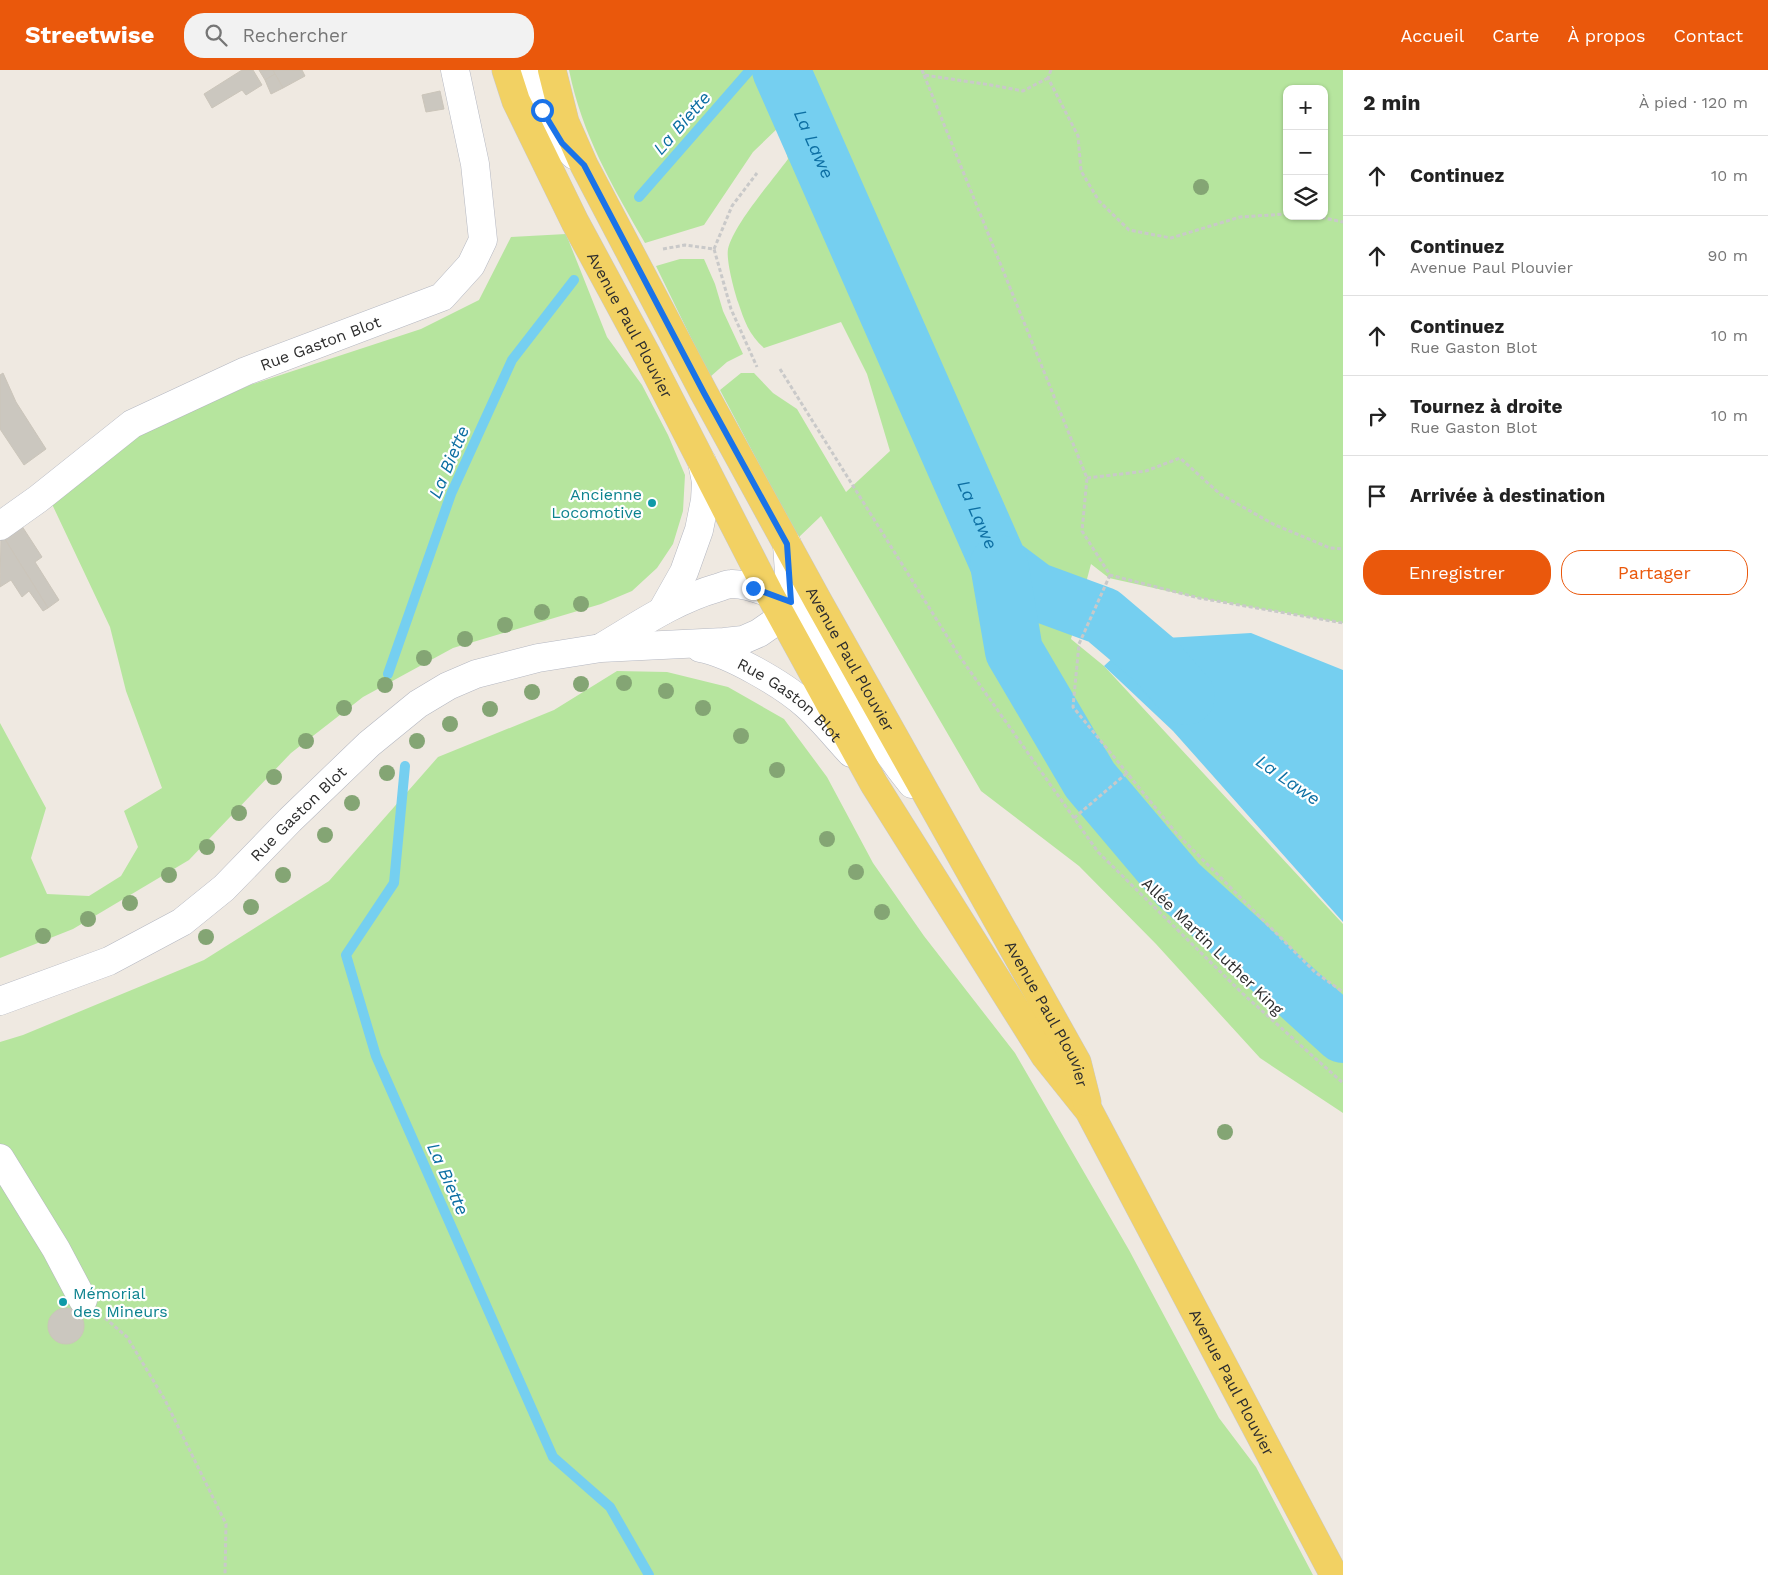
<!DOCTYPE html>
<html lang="fr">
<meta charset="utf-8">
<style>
body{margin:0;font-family:"Work Sans",sans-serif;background:#f2f2f2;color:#222}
.controls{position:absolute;right:15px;top:15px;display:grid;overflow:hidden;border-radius:10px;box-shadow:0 1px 4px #0004}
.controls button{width:45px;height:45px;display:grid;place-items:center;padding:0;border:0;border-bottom:1px solid #e0e0e0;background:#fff;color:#222;font:25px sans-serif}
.stop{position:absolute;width:15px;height:15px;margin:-11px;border:4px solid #1a73e8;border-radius:50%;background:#fff}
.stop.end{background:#1a73e8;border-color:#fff;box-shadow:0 1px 5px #0008}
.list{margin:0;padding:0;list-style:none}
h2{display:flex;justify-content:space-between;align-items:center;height:65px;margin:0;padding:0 20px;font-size:21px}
h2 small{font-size:16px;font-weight:400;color:#767676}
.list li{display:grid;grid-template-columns:32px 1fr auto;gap:15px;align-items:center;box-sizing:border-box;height:80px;padding:0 20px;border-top:1px solid #e0e0e0}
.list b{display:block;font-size:19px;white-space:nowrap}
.list p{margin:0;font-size:16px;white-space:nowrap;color:#767676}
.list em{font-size:16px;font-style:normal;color:#767676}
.actions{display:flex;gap:10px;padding:15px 20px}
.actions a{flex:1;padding:11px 0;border:1px solid #ea580c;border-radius:20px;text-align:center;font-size:18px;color:#ea580c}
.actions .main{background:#ea580c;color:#fff}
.icon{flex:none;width:28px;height:28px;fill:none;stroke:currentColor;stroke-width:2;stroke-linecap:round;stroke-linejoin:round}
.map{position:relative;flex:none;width:1343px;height:1505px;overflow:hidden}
header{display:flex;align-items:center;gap:30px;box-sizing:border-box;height:70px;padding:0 25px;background:#ea580c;color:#fff}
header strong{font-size:24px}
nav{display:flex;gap:28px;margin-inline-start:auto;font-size:18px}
.search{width:350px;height:45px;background:#f2f2f2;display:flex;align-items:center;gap:12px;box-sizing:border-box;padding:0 18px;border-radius:20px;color:#767676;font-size:19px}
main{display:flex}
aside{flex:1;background:#fff}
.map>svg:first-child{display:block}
.green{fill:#b6e59e;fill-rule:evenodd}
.water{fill:#75cff0}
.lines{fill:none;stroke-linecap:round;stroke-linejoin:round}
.stream{stroke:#75cff0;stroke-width:10}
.river{stroke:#75cff0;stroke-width:58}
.building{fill:#cbc7bf;stroke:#cbc5ba}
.minor-casing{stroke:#b4b7c1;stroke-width:29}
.major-casing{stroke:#c9c9c9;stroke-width:29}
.path{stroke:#c9c9c9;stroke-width:3;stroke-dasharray:4 2.5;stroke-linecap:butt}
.minor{stroke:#fff;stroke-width:28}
.major{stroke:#f2d163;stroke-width:28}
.tree{fill:#84a574}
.route{stroke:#1a73e8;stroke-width:6}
.culture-dot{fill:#0f9aa8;stroke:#fff;stroke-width:2}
.labels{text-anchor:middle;stroke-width:4.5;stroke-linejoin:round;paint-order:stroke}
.street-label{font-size:16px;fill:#2e2e2e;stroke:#fff}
.culture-label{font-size:16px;fill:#0d838f;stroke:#fff;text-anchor:end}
.water-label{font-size:18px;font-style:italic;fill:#0d6fa3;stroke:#fff}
</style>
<header>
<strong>Streetwise</strong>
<div class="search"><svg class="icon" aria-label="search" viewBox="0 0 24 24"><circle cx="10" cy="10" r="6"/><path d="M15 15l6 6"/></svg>Rechercher</div>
<nav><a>Accueil</a><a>Carte</a><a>À propos</a><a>Contact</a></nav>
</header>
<main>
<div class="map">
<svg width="1343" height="1505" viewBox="0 0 1343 1505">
<rect width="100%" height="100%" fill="#efe9e1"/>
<g class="green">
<path d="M569,0H1343V553L1199,528L1109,508L1091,494L1071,569L1104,596L1343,854V1043L1260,988L1156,874L1079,796L981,721L821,446L798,468L720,320L741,303H754L773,323L797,339L846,422L890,381L867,304L841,252L764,278C749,265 744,250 738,232C734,220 726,190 728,179C734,154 772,111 788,89L780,56L753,82L704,155L645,173C613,117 582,65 569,0ZM1287,19H1324V146H1287Z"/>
<path d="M566,164L607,267L642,315L668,365L685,405L683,441L673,474L657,498L632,521L601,534L453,578L363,627L291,683L189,790L73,859L0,888V653L46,738L31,788L47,824L89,826L121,806L138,777L124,741L162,718L126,621L110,557L51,432L134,367L250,315L421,259L479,230L511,167Z"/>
<path d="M680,189H704L715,214L723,241L743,284L727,292L710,307L656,196Z"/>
<path d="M617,601L667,602L728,617L784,649L827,707L873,793L924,866L1015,983L1129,1180L1219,1348L1256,1397L1313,1505H0V972L23,965L204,890L329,811L438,687L554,640Z"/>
</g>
<path class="water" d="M1251,563L1343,600V852L1173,661L1104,596L1132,570Z"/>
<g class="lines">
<g class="stream">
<path d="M639,127L750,0"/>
<path d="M388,604L451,424L512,290L574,210"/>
<path d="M405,696L394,813L346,885L376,986L553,1387L610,1437L649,1505"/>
</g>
<g class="river">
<path id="s1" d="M781,0L999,494L1035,521L1103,546L1156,591L1186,626"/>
<path d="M999,494L1014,581L1090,710L1178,814L1343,964"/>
</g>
</g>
<g class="building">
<path d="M242,0H253L262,15L246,25L242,20L212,38L204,24Z"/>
<path d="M259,0H273L275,4L265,10Z"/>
<path d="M273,0H302L305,6L283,18Z"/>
<path d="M275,4L283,18L271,24L265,10Z"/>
<path d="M440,21L444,39L426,42L422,25Z"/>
<path d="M3,303L16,332L46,379L24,395L0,359V305Z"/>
<path d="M18,450L42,487L35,492L59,530L48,538L1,463Z"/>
<path d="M1,463L48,538L43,541L29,521L22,527L11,510L0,517Z"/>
<circle cx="66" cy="1256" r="18"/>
</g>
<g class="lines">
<defs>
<g id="minor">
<path d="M532,0C536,33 551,61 574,85"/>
<path id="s2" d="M0,456L38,429L132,354L246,301L442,227L471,195L483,170L475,94L455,0"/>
<path d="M662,541L684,502L699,460L705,430L706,412L702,392"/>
<path d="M602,577C639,555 675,530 717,518C721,517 727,514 731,514C746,513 788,528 799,538C816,555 828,581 840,602C862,641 883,679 912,714"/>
<path id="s3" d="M700,578C729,583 784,615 806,635C822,649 836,667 851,683"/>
<path id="s4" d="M0,931L109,891L182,852L224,818L290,750L369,674L418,634L448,616L476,604L538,588L601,578L724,572L743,570L759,563L782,547L791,531L787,474"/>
<path d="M0,1088L56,1179L83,1230"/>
</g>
<g id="major">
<path id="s5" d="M506,0L516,31L575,152L647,285L769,523L874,714L1045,986L1089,1041L1334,1505"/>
<path id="s6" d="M552,0L565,52L584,95L704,323L818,531L1077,992L1087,1032"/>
</g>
</defs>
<use href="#minor" class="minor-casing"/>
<use href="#major" class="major-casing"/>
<g class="path">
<path d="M922,0L924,5L991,15L1023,21L1048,8"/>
<path d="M1051,0L1048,8L1078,66L1081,101L1099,131L1129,160L1171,168L1240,147L1287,144"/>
<path d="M924,5L1087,408L1082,461L1110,505L1199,528L1343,553"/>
<path d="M1315,146L1343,152"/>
<path d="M663,179L685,175L714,179L731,239L757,297"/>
<path d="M714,179L732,136L757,103"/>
<path d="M780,299L960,587L1098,782L1242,923L1343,1013"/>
<path d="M1087,408L1146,401L1180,388L1220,424L1273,454L1330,478L1343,479"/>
<path d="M1110,505L1079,574L1073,637L1177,764L1315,902L1343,922"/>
<path d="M1074,748L1127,703"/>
<path d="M105,1248L127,1267L165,1330L226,1454L225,1505"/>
</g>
<use href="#minor" class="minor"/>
<use href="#major" class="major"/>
</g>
<g class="tree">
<circle cx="1201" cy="117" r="8"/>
<circle cx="581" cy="534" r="8"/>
<circle cx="542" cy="542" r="8"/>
<circle cx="505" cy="555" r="8"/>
<circle cx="465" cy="569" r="8"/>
<circle cx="424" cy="588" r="8"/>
<circle cx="624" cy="613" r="8"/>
<circle cx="581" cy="614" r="8"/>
<circle cx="385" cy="615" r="8"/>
<circle cx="666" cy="621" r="8"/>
<circle cx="532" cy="622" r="8"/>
<circle cx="344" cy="638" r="8"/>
<circle cx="703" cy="638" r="8"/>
<circle cx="490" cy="639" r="8"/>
<circle cx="450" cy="654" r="8"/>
<circle cx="741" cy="666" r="8"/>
<circle cx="306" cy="671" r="8"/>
<circle cx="417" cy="671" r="8"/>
<circle cx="777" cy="700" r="8"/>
<circle cx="387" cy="703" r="8"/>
<circle cx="274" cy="707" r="8"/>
<circle cx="352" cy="733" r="8"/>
<circle cx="239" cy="743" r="8"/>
<circle cx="325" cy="765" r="8"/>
<circle cx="827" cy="769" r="8"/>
<circle cx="207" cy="777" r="8"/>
<circle cx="856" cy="802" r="8"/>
<circle cx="169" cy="805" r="8"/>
<circle cx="283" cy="805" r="8"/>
<circle cx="130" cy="833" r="8"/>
<circle cx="251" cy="837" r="8"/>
<circle cx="882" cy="842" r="8"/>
<circle cx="88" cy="849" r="8"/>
<circle cx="43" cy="866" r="8"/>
<circle cx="206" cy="867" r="8"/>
<circle cx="1225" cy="1062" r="8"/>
</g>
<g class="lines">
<path class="route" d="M542,40L562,73L584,95L704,323L787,474L791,532L753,518"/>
</g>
<g class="culture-dot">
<circle cx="652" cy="433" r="5"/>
<circle cx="63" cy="1232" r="5"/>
</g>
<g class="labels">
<g class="street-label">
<text dy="6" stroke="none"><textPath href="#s5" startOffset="284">Avenue Paul Plouvier</textPath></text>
<text dy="6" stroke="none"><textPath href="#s2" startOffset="372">Rue Gaston Blot</textPath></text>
<text dy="6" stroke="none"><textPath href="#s6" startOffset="662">Avenue Paul Plouvier</textPath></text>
<text dy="6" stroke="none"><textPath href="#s3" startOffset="105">Rue Gaston Blot</textPath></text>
<text dy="6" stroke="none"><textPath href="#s4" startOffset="358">Rue Gaston Blot</textPath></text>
<text transform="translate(1213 876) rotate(44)" y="6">Allée Martin Luther King</text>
<text dy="6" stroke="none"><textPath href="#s6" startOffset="1068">Avenue Paul Plouvier</textPath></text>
<text dy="6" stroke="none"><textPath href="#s5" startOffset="1502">Avenue Paul Plouvier</textPath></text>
</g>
<g class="culture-label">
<text x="642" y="430">Ancienne<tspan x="642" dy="18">Locomotive</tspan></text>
<text x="73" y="1229" text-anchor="start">Mémorial<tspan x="73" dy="18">des Mineurs</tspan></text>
</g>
<g class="water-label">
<text transform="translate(682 53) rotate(-49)" y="6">La Biette</text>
<text dy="6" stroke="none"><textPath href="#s1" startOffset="81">La Lawe</textPath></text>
<text transform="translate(449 392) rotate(-67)" y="6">La Biette</text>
<text dy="6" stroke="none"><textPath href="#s1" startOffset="486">La Lawe</textPath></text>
<text transform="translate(1288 710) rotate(35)" y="6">La Lawe</text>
<text transform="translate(448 1109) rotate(66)" y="6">La Biette</text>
</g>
</g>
</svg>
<div class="controls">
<button>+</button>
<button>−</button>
<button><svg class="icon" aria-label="layers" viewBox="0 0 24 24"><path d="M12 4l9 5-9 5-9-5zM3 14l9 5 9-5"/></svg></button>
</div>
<div class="stop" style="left:542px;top:40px"></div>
<div class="stop end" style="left:753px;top:518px"></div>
</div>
<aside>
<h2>2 min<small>À pied · 120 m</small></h2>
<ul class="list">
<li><svg class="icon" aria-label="ahead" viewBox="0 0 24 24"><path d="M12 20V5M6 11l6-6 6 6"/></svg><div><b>Continuez</b></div><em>10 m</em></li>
<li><svg class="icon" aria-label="ahead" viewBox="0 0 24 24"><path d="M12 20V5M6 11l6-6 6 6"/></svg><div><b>Continuez</b><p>Avenue Paul Plouvier</p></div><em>90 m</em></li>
<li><svg class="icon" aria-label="ahead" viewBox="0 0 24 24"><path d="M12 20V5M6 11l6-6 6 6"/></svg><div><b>Continuez</b><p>Rue Gaston Blot</p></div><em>10 m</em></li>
<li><svg class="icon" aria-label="right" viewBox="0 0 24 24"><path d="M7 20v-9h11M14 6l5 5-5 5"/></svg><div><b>Tournez à droite</b><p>Rue Gaston Blot</p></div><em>10 m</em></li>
<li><svg class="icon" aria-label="arrive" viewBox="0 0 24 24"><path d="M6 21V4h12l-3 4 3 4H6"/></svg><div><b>Arrivée à destination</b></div></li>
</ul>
<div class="actions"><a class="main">Enregistrer</a><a>Partager</a></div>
</aside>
</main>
